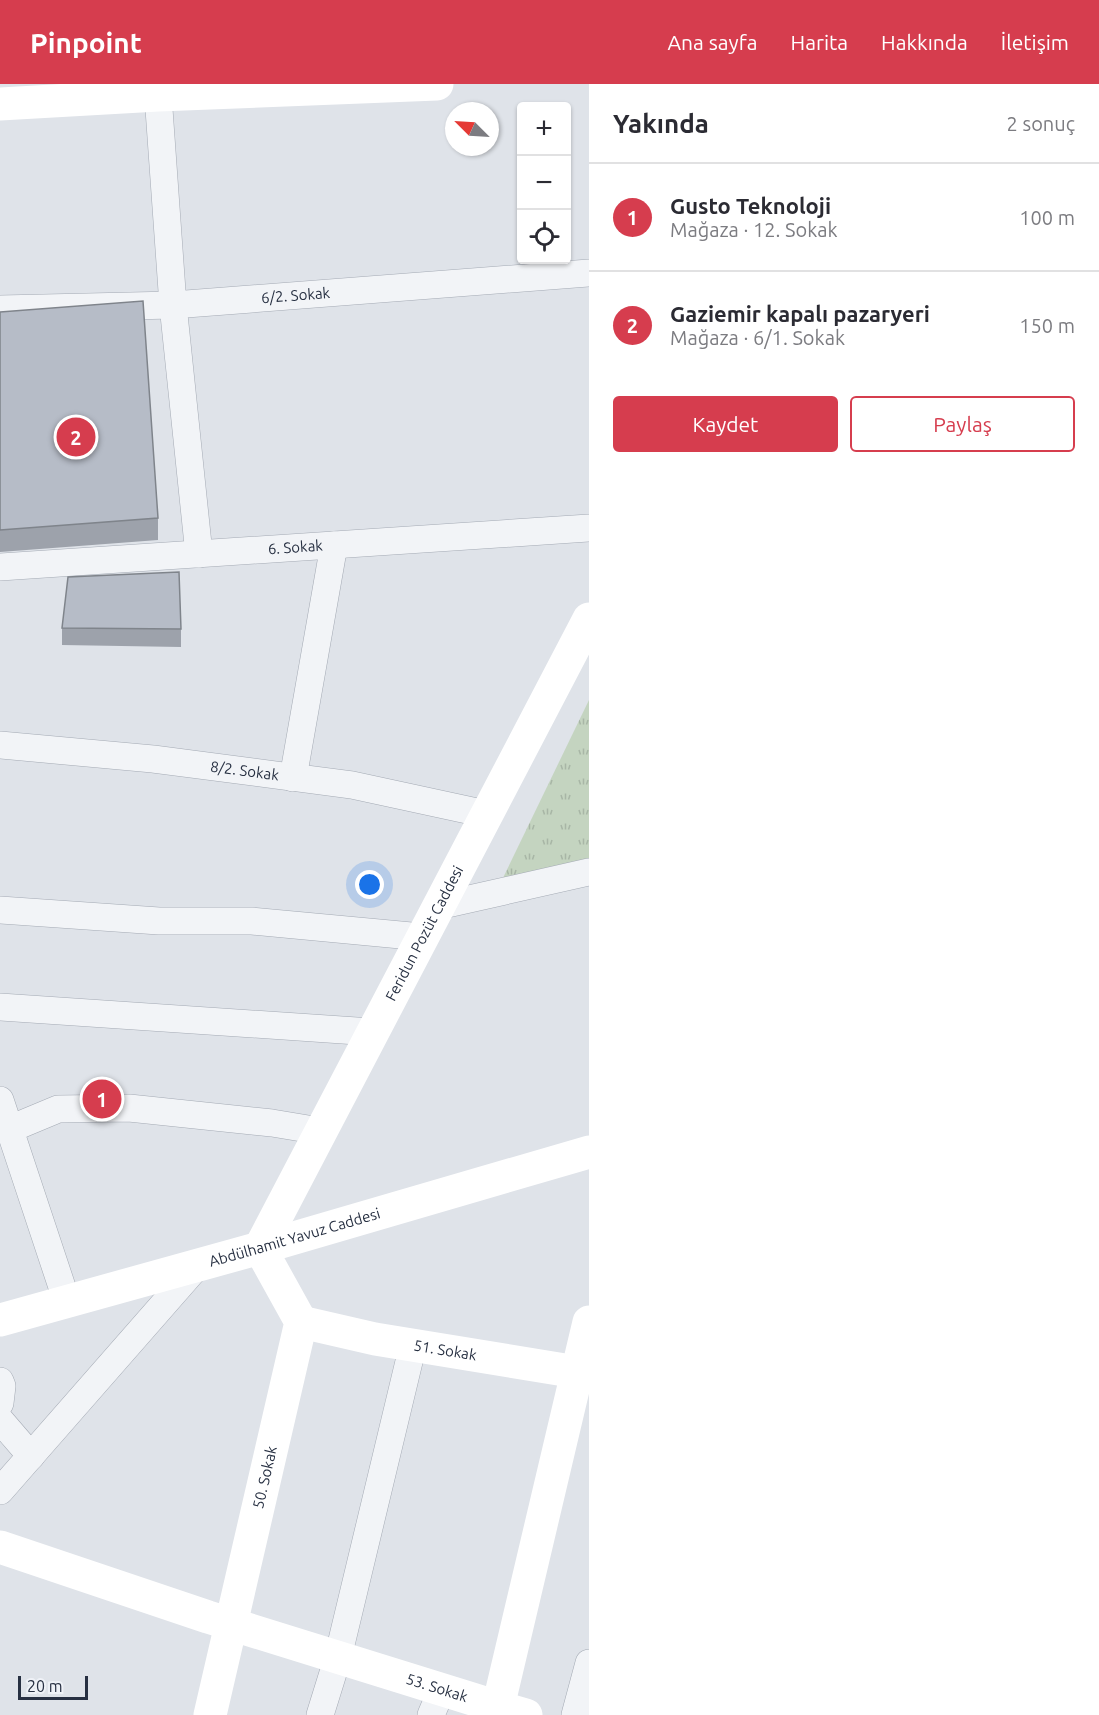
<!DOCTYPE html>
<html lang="tr">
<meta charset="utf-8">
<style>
body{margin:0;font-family:Ubuntu,sans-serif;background:#f7f7f7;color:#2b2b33}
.controls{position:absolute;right:18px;top:18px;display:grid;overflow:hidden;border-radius:6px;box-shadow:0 2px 4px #0004}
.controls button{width:54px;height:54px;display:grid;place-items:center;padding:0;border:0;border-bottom:2px solid #e1e1e2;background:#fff;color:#2b2b33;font:30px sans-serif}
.compass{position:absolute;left:445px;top:18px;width:54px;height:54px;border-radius:50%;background:#fff;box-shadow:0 2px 4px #0004;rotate:294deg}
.scale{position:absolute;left:18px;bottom:15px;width:70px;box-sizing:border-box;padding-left:6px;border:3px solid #273042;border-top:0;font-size:16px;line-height:21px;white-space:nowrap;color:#273042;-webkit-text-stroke:4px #eff2f7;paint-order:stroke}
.you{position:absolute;left:370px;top:801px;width:21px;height:21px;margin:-15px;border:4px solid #fff;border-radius:50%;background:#1a73e8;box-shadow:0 0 0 9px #1a73e833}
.badge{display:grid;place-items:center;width:39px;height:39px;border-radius:50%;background:#d63d4e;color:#fff;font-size:20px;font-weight:700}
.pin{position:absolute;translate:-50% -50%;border:3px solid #fff;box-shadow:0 2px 6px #0006}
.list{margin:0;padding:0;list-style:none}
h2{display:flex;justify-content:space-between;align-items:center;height:78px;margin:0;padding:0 24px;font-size:26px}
h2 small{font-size:20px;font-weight:400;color:#7c7c81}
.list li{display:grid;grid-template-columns:39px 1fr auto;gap:18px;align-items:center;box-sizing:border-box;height:108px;padding:0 24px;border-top:2px solid #e1e1e2}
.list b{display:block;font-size:22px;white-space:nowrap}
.list p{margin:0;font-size:20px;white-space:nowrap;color:#7c7c81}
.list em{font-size:20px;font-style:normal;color:#7c7c81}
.actions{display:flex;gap:12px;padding:18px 24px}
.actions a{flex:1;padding:14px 0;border:2px solid #d63d4e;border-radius:6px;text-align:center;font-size:21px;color:#d63d4e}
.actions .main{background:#d63d4e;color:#fff}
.icon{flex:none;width:33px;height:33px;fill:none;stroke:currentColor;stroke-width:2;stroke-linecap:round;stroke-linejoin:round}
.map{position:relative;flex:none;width:589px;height:1631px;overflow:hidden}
header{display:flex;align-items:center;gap:36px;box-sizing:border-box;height:84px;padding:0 30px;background:#d63d4e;color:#fff}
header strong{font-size:28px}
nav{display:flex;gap:33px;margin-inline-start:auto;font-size:21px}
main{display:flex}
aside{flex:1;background:#fff}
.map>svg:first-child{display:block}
.grass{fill:url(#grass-tufts)}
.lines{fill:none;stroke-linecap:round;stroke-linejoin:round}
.street-casing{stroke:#a4aab4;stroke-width:28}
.street{stroke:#f2f4f7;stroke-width:27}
.secondary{stroke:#fff;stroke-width:33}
.wall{fill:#9da2ab}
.building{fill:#b6bcc7;stroke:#7f848b;stroke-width:1.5}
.labels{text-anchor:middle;stroke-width:4.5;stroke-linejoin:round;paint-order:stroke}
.street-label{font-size:15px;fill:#273042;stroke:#eff2f7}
</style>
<header>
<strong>Pinpoint</strong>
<nav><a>Ana sayfa</a><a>Harita</a><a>Hakkında</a><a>İletişim</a></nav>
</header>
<main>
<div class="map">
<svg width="589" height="1631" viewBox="0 0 589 1631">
<defs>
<pattern id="grass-tufts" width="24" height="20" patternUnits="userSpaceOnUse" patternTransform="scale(1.5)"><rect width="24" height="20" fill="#c4d4c0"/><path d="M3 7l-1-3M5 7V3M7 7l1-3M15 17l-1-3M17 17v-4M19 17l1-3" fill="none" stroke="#a8b6a6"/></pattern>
</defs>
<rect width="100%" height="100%" fill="#dfe3e9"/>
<path class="grass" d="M589,616V774L501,798Z"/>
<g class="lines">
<defs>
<g id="street">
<path d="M158,11L173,221L199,470"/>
<path id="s1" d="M0,225L173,221L589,189"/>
<path id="s2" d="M0,483L589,444"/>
<path id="s3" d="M0,661L153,675L352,701L486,730"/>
<path d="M293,694L334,461"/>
<path d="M438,822L589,788"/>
<path d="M0,826L159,837H252L422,853"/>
<path d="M0,923L372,948"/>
<path d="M0,1016L67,1218"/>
<path d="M10,1045L58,1025L129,1024L272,1039L320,1047"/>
<path d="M0,1297L2,1302L0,1319"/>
<path d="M0,1336L31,1372"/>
<path d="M0,1407L198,1181"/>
<path d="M320,1631L338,1573L413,1261"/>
<path d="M431,1631L442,1605"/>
<path d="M575,1631L589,1579"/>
</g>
</defs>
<use href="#street" class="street-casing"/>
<use href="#street" class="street"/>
<g class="secondary">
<path d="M0,20L158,11L437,0"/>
<path id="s4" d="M0,1236L260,1164L589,1068"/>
<path id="s5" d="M301,1238L375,1255L589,1290"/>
<path id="s6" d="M0,1463L208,1533L498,1623L589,1238"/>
<path d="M498,1623L526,1631"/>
<path id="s7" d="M210,1631L301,1238L260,1164L589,535"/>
</g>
</g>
<g class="wall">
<path d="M0,228L158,434V456L0,468Z"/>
<path d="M62,544L181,545V563L62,561Z"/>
</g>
<g class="building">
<path d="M143,217L158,434L0,446V228Z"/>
<path d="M179,488L181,545L62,544L68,493Z"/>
</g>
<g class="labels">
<g class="street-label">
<text dy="5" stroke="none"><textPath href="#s1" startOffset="296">6/2. Sokak</textPath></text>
<text dy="5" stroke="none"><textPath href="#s2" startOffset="296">6. Sokak</textPath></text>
<text dy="5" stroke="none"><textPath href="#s3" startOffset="246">8/2. Sokak</textPath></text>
<text dy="5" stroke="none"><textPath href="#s7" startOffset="843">Feridun Pozüt Caddesi</textPath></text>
<text dy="5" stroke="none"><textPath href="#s4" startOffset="306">Abdülhamit Yavuz Caddesi</textPath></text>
<text dy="5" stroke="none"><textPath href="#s5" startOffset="147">51. Sokak</textPath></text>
<text dy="5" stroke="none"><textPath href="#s7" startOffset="244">50. Sokak</textPath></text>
<text dy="5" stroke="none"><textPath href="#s6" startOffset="459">53. Sokak</textPath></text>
</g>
</g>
</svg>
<div class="controls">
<button>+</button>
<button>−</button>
<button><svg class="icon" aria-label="locate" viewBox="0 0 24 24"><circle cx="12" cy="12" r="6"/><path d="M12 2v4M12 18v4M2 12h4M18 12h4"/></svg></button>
</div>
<svg class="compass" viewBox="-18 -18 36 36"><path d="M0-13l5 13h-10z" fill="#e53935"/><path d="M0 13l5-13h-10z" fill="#7c7c81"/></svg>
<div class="scale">20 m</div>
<div class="you"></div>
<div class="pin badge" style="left:102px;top:1015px">1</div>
<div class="pin badge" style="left:76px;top:353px">2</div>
</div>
<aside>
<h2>Yakında<small>2 sonuç</small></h2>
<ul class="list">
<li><span class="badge">1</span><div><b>Gusto Teknoloji</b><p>Mağaza · 12. Sokak</p></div><em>100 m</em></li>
<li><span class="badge">2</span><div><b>Gaziemir kapalı pazaryeri</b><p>Mağaza · 6/1. Sokak</p></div><em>150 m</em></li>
</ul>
<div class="actions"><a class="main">Kaydet</a><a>Paylaş</a></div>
</aside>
</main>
